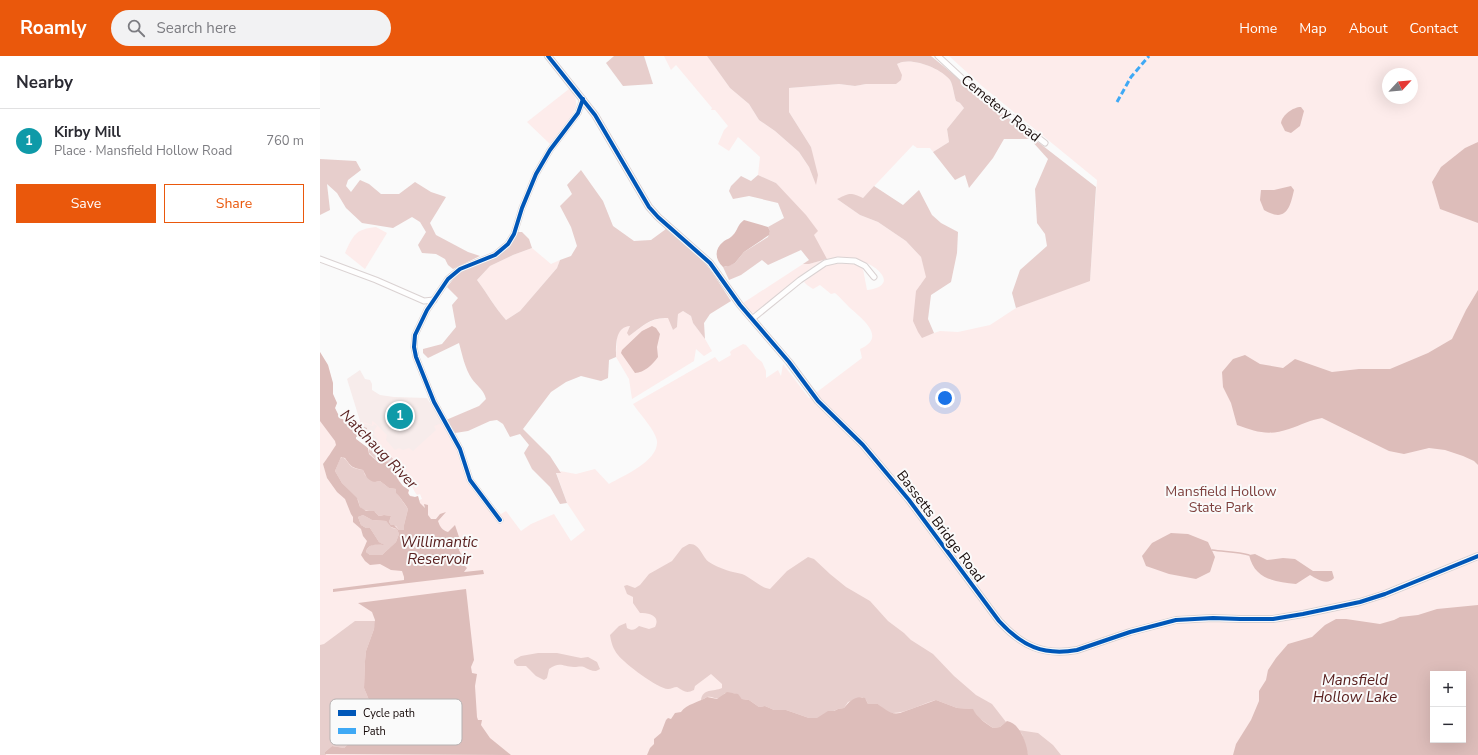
<!DOCTYPE html>
<meta charset="utf-8">
<style>
body{margin:0;font-family:"Nunito Sans",sans-serif;background:#f2f2f3;color:#2b2b33}
.controls{position:absolute;right:12px;bottom:12px;display:grid;overflow:hidden;border-radius:0px;box-shadow:0 4px 16px #0002}
.controls button{width:36px;height:36px;display:grid;place-items:center;padding:0;border:0;border-bottom:1px solid #e1e1e2;background:#fff;color:#2b2b33;font:20px sans-serif}
.compass{position:absolute;left:1062px;top:12px;width:36px;height:36px;border-radius:50%;background:#fff;box-shadow:0 4px 16px #0002;rotate:64deg}
.you{position:absolute;left:625px;top:342px;width:14px;height:14px;margin:-10px;border:3px solid #fff;border-radius:50%;background:#1a73e8;box-shadow:0 0 0 6px #1a73e833}
.badge{display:grid;place-items:center;width:26px;height:26px;border-radius:50%;background:#ea580c;color:#fff;font-size:13px;font-weight:700}
.pin{position:absolute;translate:-50% -50%;border:2px solid #fff;box-shadow:0 1px 4px #0006}
.list{margin:0;padding:0;list-style:none}
h2{display:flex;justify-content:space-between;align-items:center;height:52px;margin:0;padding:0 16px;font-size:17px}
h2 small{font-size:13px;font-weight:400;color:#7c7c81}
.list li{display:grid;grid-template-columns:26px 1fr auto;gap:12px;align-items:center;box-sizing:border-box;height:64px;padding:0 16px;border-top:1px solid #e1e1e2}
.list b{display:block;font-size:15px;white-space:nowrap}
.list p{margin:0;font-size:13px;white-space:nowrap;color:#7c7c81}
.list em{font-size:13px;font-style:normal;color:#7c7c81}
.actions{display:flex;gap:8px;padding:12px 16px}
.actions a{flex:1;padding:9px 0;border:1px solid #ea580c;border-radius:0px;text-align:center;font-size:14px;color:#ea580c}
.actions .main{background:#ea580c;color:#fff}
.icon{flex:none;width:22px;height:22px;fill:none;stroke:currentColor;stroke-width:2;stroke-linecap:round;stroke-linejoin:round}
.map{position:relative;flex:none;width:1158px;height:699px;overflow:hidden}
header{display:flex;align-items:center;gap:24px;box-sizing:border-box;height:56px;padding:0 20px;background:#ea580c;color:#fff}
header strong{font-size:19px}
nav{display:flex;gap:22px;margin-inline-start:auto;font-size:14px}
.search{width:280px;height:36px;background:#f2f2f3;display:flex;align-items:center;gap:10px;box-sizing:border-box;padding:0 14px;border-radius:22px;color:#7c7c81;font-size:15px}
main{display:flex}
aside{flex:1;background:#fff}
.map>svg:first-child{display:block}
.built{fill:#f7eceb}
.green{fill:#fdeceb;fill-rule:evenodd}
.forest{fill:#e7cecc}
.water{fill:#ddbdba;fill-rule:evenodd}
.lines{fill:none;stroke-linecap:round;stroke-linejoin:round}
.stream{stroke:#ddbdba;stroke-width:1.5}
.minor-casing{stroke:#dad2d2;stroke-width:7}
.tertiary-casing{stroke:#dad2d2;stroke-width:8}
.minor{stroke:#fefefe;stroke-width:5}
.tertiary{stroke:#fefefe;stroke-width:6}
.quiet{stroke:#3fa9f5;stroke-width:3;stroke-dasharray:6 3;stroke-linecap:butt}
.cycleway-casing{stroke:#fafafa;stroke-width:6}
.cycleway{stroke:#0057b8;stroke-width:4}
.labels{text-anchor:middle;stroke-width:4;stroke-linejoin:round;paint-order:stroke}
.street-label{font-size:14px;fill:#160a09;stroke:#fafafa}
.park-label{font-size:14px;fill:#7e403d;stroke:#fafafa}
.water-label{font-size:15px;font-style:italic;fill:#59201f;stroke:#fafafa}
.key{fill:#fafafa;stroke:#b6b2b2;stroke-width:1}
.key-label{font-size:11px;fill:#160a09}
</style>
<header>
<strong>Roamly</strong>
<div class="search"><svg class="icon" aria-label="search" viewBox="0 0 24 24"><circle cx="10" cy="10" r="6"/><path d="M15 15l6 6"/></svg>Search here</div>
<nav><a>Home</a><a>Map</a><a>About</a><a>Contact</a></nav>
</header>
<main>
<aside>
<h2>Nearby<small></small></h2>
<ul class="list">
<li><span class="badge" style="background:#0f9aa8">1</span><div><b>Kirby Mill</b><p>Place · Mansfield Hollow Road</p></div><em>760 m</em></li>
</ul>
<div class="actions"><a class="main">Save</a><a>Share</a></div>
</aside>
<div class="map">
<svg width="1158" height="699" viewBox="0 0 1158 699">
<rect width="100%" height="100%" fill="#fafafa"/>
<path class="built" d="M40,314L45,323L50,324L52,328V334L60,339L74,341L107,342L128,376L94,398L70,404L59,391L44,381L47,372L38,370L40,365L27,323Z"/>
<g class="green">
<path d="M344,0H387L410,32L429,48L439,64L455,75L479,96L489,111L496,128L491,91L469,56V32L519,28L535,30L546,28H576L577,8C590,0 621,12 630,24C633,29 634,39 636,45L640,47L644,52L627,73L629,86L613,96L610,92H597L593,89L543,142L517,143L540,159L558,166L586,185L601,201L607,221L605,225L600,229L602,281L620,275L638,276L670,269L696,252L770,224L777,124L662,30L629,0H1158V699H0V296L8,309L13,328V338L17,347L15,352L19,361L36,383L48,392L49,398L59,407L63,405H75L56,385L58,383L54,379L55,377L54,375L57,370L54,368L53,370L42,367L44,366L52,369V365L54,366L67,379L66,384L75,394L79,392L83,394L89,392L93,395L116,374L114,370L119,368L123,369L137,393L142,412L148,409C152,428 169,445 181,458L186,455L201,475L211,468L234,458L251,485L265,474L247,447L236,416H241L240,415L256,418L275,413L289,428C303,420 339,405 337,385C336,375 319,357 313,348L395,301L399,306L411,299L410,296L412,294L423,288L426,289L437,302L442,306L446,315V322L458,314L461,320L463,308L489,342L542,302L540,293C568,281 541,262 529,251C524,246 520,241 515,237L511,238L500,229L493,233L487,229L484,226L506,209L526,207L539,209L543,213L547,234C592,228 536,190 506,204C479,216 460,239 437,256L431,257L423,247L483,208H489L507,203L456,127L438,119L440,101L418,81L409,95L398,88L404,74L408,70L395,54H391L392,52L356,9L351,14ZM1068,18H1092V42H1068ZM81,415C89,420 91,431 97,439L100,438L102,443L99,444L98,440L95,441L89,439V434L83,430L77,421L81,419ZM1113,618H1143V684H1113Z"/>
<path d="M249,33C255,37 258,47 255,53C249,65 238,77 230,88L207,66Z"/>
<path d="M56,171L67,177L45,213L25,197C33,179 36,173 56,171Z"/>
<path d="M212,192L231,208L240,204L237,212L200,255L186,264C175,252 167,237 157,224L170,210L193,199Z"/>
<path d="M363,255L371,260L373,267L385,283L392,295L384,300L376,293L374,305L312,343L309,323L296,301L297,278L305,270L310,269L309,280C323,270 331,261 349,262L353,274L357,271L358,257Z"/>
</g>
<g class="forest">
<path d="M294,0H324L333,28L303,30L286,7Z"/>
<path d="M387,0H611L687,62L776,131L770,225L696,252L692,237L700,214L727,190L725,178L717,167L715,133L728,103L710,83H684L673,102L649,132L645,119L635,124L613,96L629,86L627,73L644,52L640,47L636,45C634,39 633,29 630,24C621,12 590,0 577,8L582,19L581,24L576,28H546L535,30L519,28L469,32V56L491,91L498,119L496,129L489,111L479,96L455,75L439,64L429,48L410,32Z"/>
<path d="M0,103L36,105L41,114L28,124L26,130L31,136L40,124L49,128L61,138H79L95,126L111,136L126,141L110,167L116,179L148,196L160,200L133,213L128,209L125,203L116,198L102,197L98,189L106,176L100,166L92,161L73,172L42,167L26,152L17,137L7,128L10,154L0,159Z"/>
<path d="M261,114L283,145L293,170L314,185L331,184L346,173L379,200L392,216L411,245L390,258L384,267L385,283L373,267L371,260L363,255L358,258L357,271L353,274L348,262C330,261 323,270 309,280L307,277L310,270C295,271 296,289 296,301L289,304L288,322L281,325L261,320L246,326L231,336L203,373L230,400L241,417H236L247,447L240,448L230,431L212,413L204,397L209,389L200,378L190,381L183,368L177,364L170,365L148,375L135,377L126,364L159,350L166,343C164,334 157,330 152,323C145,313 142,298 139,287L108,302L103,297V293L122,288L136,271L132,249L138,242L127,231L134,222L141,216L178,199L192,187L197,176H202L209,183L212,192L193,199L170,210L157,224C167,237 175,252 186,264L200,255L237,212L240,204L251,200L257,190L251,171L240,150L252,138L247,129Z"/>
<path d="M438,119L456,127L486,159L498,175L494,179L507,203L489,208H483L489,204L481,194L448,209L442,204L421,219L409,224L403,211H405L415,207L424,196L448,181L450,175L448,171L464,162L458,147L429,140L413,143L409,135L411,130L421,120L431,125Z"/>
<path d="M554,130L583,149L599,134L612,159L621,167L638,176L637,197L631,226L611,239L608,263L614,277L602,282L598,276L593,265L596,235L606,221L601,201L586,185L558,166L540,159L517,143C530,137 530,136 543,142Z"/>
<path d="M57,386L75,405L71,410L68,406L59,407L49,397V390Z"/>
<path d="M22,401C27,403 28,408 32,411C36,413 39,413 43,414L45,419L55,426L60,425L69,432L76,433V436L88,453L84,469V475L79,474L76,470L71,469L69,466L71,460L63,459L59,460L55,456L43,454L40,451L38,444L22,427L15,415L20,403Z"/>
<path d="M43,459L52,464L66,465L72,472L77,473L79,478L76,486L62,499H50L46,496C48,488 56,488 62,489V488L59,486L50,472H46L41,469L38,461Z"/>
<path d="M369,488C380,487 382,501 389,506C395,510 405,514 413,516C416,517 419,517 422,518C432,522 439,531 450,533L467,515L488,501L494,503L510,518L526,531L550,545L568,565L584,577L591,584L613,598L634,620L656,639L672,648L686,666L680,671L673,672L659,662L652,653L637,652L616,644C603,647 579,661 567,656C564,654 561,650 558,648H548L546,644L542,641L528,646L524,652L518,653L498,662H489L466,654H454L445,650L439,651L429,644L422,643C415,636 415,637 405,637C397,648 395,639 387,641C384,642 383,644 381,644C383,632 393,636 402,632V628L391,618L375,630L374,634C366,638 364,635 357,631C354,631 351,633 348,633C338,633 304,607 298,599C293,593 291,586 290,579L299,570L306,567L307,572C312,575 315,574 319,570L329,573L335,571C341,559 328,557 320,557L313,547V541L307,538L304,530L307,529L315,532L320,529L329,518L352,505L362,492Z"/>
<path d="M35,565H56L54,573L46,595L45,605L44,632L49,644L46,652L48,665C45,670 41,669 37,673C31,680 34,684 24,692L12,690L5,696L6,699H0V589L4,588Z"/>
<path d="M218,597H237L261,602L268,601L277,606L280,613L276,615C271,615 268,613 264,611C260,610 258,611 254,611C243,611 240,605 229,613L227,622L224,624L216,620L206,610H197L194,607V604L201,600Z"/>
<path d="M698,674L718,677L733,689L741,699H708L702,678Z"/>
</g>
<g class="water">
<path d="M981,51L984,55L980,70L971,77L965,75L961,67C962,59 973,51 981,51Z"/>
<path d="M1158,86V167L1120,153L1112,126L1121,111L1145,92Z"/>
<path d="M971,130L974,134C970,152 966,167 944,154L940,144L941,134H954Z"/>
<path d="M424,164L448,171L450,175L449,179L424,196L415,207L409,210L403,211C395,204 394,193 403,186C406,183 410,183 413,179C418,174 417,169 424,164Z"/>
<path d="M1158,234V409L1154,405L1143,400L1125,394L1109,392L1084,398L1069,395L1002,362C990,364 981,369 969,373C949,380 936,376 917,369L911,347L903,331L902,316L913,303L925,299L940,308L963,312L975,303L1012,316L1039,313H1070L1108,297L1132,283L1146,254Z"/>
<path d="M332,270L336,272L340,278L337,291L338,301C333,308 324,317 315,317L301,297L302,294L322,275Z"/>
<path d="M0,296L8,309L13,327V338L17,347L15,352L20,362L31,367L47,372L44,381L38,380L36,381V383L48,392L49,398L59,407L63,405L69,406L79,425L83,430L89,434L88,437L90,440L95,441L98,440L100,447L105,452L104,448L108,449V459L111,463H116L120,458L126,456L118,465C120,471 122,474 128,476L135,469L139,481L143,486L139,494L143,502L146,504L144,509L147,512L144,516L163,514L164,518L13,536V533L84,524V521L82,515L71,514L60,508L50,509L45,505L41,499L47,485L43,480L41,473L33,466V461L31,458L25,443L17,436L7,422L3,408C7,403 12,395 16,389L15,385L0,365ZM21,401L25,402C32,412 32,411 43,414C46,420 48,425 55,426L60,425L69,432L76,433V437C78,438 87,451 88,453L84,469V474H79L74,469H71L69,466L71,460L64,459L59,460L54,455H46L40,451L37,442L22,427L15,415ZM43,459L52,464L66,465L71,471L77,473L79,478L76,486L62,499H50L46,496C48,487 57,489 64,489L59,486L50,472H46L41,469L38,461Z"/>
<path d="M851,477L868,478L888,486L895,501L890,516L876,523L849,518L826,510L822,500L832,487Z"/>
<path d="M935,498L947,504L963,502L975,503L993,515H1012L1014,522C1007,530 997,523 990,519L976,528C954,525 935,524 929,499Z"/>
<path d="M146,533L154,604L151,611L152,617L157,618L155,630L157,661L158,664H162L161,669L170,682L191,699L5,698V696L12,690L24,692C34,684 31,679 37,673C41,669 45,670 48,665L46,650L49,644L44,632L45,605L46,595L54,573L55,564L52,556L38,547Z"/>
<path d="M1158,549V699H913L916,688L931,664L939,645V635L946,624L948,614L956,602L968,588L992,581L1005,569L1016,563H1026L1060,568L1074,564L1080,561L1098,559L1117,553ZM1113,618H1143V684H1113Z"/>
<path d="M407,636L418,638L422,643L429,644L439,651L445,650L454,654H466L489,662H497L508,655H514L518,653L524,652C530,645 535,639 545,642L548,648H558C565,653 570,659 580,657L616,644L637,652L653,653C657,661 665,667 673,672L680,671L687,665C700,667 707,688 708,699H327L330,692L334,688V683L341,677L346,664L348,662L351,663L355,657L361,656C366,648 380,646 387,641L397,643Z"/>
</g>
<g class="lines">
<path class="stream" d="M892,494C904,496 917,495 929,499"/>
<defs>
<g id="minor">
<path d="M618,0L644,24L725,87"/>
<path d="M0,203L56,224L104,245L114,244"/>
<path d="M432,263L480,224L505,207L518,204L535,205L545,210L554,221"/>
<path d="M180,464L150,424L140,393L114,346L96,301L94,291L95,279L107,254L128,223L140,213L175,199L188,188L194,178L202,152L216,118L230,94L258,57L263,43"/>
</g>
<path id="tertiary" d="M228,0L275,59L329,151L338,161L390,207L420,249L469,306L498,345L543,389L589,444L679,565C702,590 723,600 757,594L810,576L856,564L893,562L920,563H953L983,558L1040,546L1065,538L1158,500"/>
</defs>
<use href="#minor" class="minor-casing"/>
<use href="#tertiary" class="tertiary-casing"/>
<use href="#minor" class="minor"/>
<use href="#tertiary" class="tertiary"/>
<path class="quiet" d="M797,46L811,21L829,0"/>
<defs>
<g id="cycleway">
<path d="M228,0L275,59L329,151L338,161L390,207L420,249L469,306L498,345L543,389L589,444L679,565C702,590 723,600 757,594L810,576L856,564L893,562L920,563H953L983,558L1040,546L1065,538L1158,500"/>
<path d="M180,464L150,424L140,393L114,346L96,301L94,291L95,279L107,254L128,223L140,213L175,199L188,188L194,178L202,152L216,118L230,94L258,57L263,43"/>
</g>
</defs>
<use href="#cycleway" class="cycleway-casing"/>
<use href="#cycleway" class="cycleway"/>
</g>
<g class="labels">
<g class="street-label">
<text transform="translate(681 52) rotate(39)" y="5">Cemetery Road</text>
<text transform="translate(621 470) rotate(53)" y="5">Bassetts Bridge Road</text>
</g>
<g class="park-label">
<text x="901" y="440">Mansfield Hollow<tspan x="901" dy="16">State Park</tspan></text>
</g>
<g class="water-label">
<text transform="translate(59 393) rotate(46)" y="5">Natchaug River</text>
<text x="119" y="491">Willimantic<tspan x="119" dy="17">Reservoir</tspan></text>
<text x="1035" y="629">Mansfield<tspan x="1035" dy="17">Hollow Lake</tspan></text>
</g>
</g>
<rect x="10" y="643" width="132" height="46" rx="6" class="key"/>
<rect x="18" y="654" width="18" height="6" fill="#0057b8"/>
<rect x="18" y="672" width="18" height="6" fill="#3fa9f5"/>
<g class="key-label">
<text x="43" y="661">Cycle path</text>
<text x="43" y="679">Path</text>
</g>
</svg>
<div class="controls">
<button>+</button>
<button>−</button>
</div>
<svg class="compass" viewBox="-18 -18 36 36"><path d="M0-13l5 13h-10z" fill="#e53935"/><path d="M0 13l5-13h-10z" fill="#7c7c81"/></svg>
<div class="you"></div>
<div class="pin badge" style="left:80px;top:360px;background:#0f9aa8">1</div>
</div>
</main>
